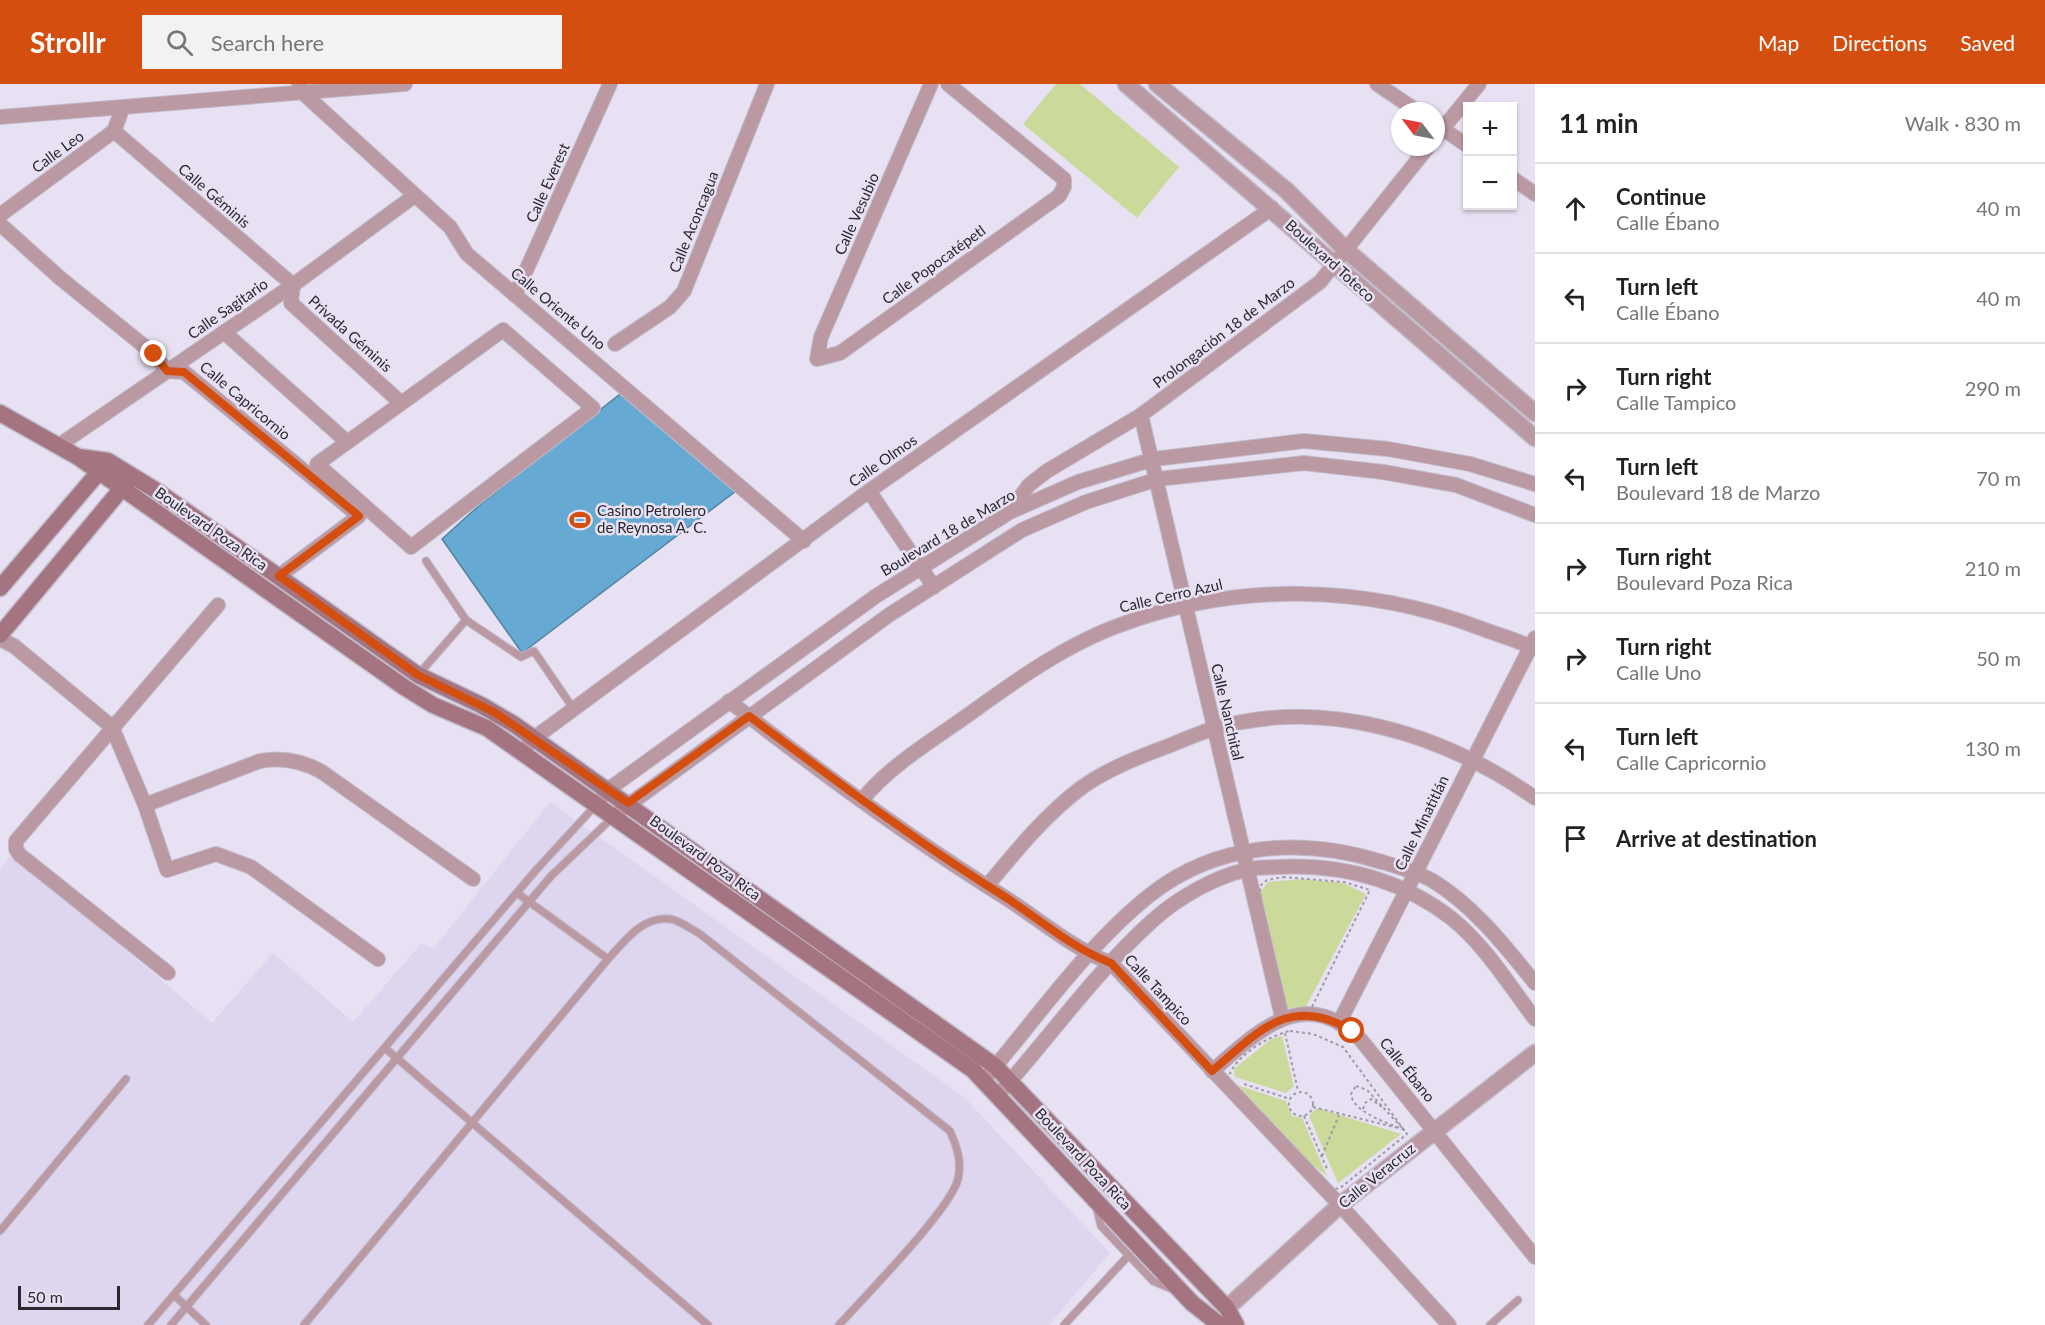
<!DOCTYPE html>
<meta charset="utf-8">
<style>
body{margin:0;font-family:Lato,sans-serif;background:#f2f2f2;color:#222}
.controls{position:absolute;right:18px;top:18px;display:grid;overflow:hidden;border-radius:0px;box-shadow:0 2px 4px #0004}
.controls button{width:54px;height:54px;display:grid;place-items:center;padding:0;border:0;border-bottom:2px solid #e0e0e0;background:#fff;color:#222;font:30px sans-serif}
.compass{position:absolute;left:1391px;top:18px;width:54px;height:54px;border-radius:50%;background:#fff;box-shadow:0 2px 4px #0004;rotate:302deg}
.scale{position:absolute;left:18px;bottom:15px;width:102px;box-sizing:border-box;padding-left:6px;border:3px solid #2a282f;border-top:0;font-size:16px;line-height:21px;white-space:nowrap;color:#2a282f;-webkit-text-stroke:4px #e7e1f3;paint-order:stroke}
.stop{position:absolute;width:18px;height:18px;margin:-14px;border:4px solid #d44e0f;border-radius:50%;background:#fff}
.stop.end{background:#d44e0f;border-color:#fff;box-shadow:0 2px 6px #0008}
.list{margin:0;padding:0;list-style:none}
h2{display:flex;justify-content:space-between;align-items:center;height:78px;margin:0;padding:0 24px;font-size:26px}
h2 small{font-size:20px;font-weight:400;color:#767676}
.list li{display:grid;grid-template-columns:39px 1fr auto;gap:18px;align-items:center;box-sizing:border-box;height:90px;padding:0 24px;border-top:2px solid #e0e0e0}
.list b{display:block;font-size:22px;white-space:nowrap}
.list p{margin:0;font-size:20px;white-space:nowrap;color:#767676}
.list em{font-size:20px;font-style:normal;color:#767676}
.icon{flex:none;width:33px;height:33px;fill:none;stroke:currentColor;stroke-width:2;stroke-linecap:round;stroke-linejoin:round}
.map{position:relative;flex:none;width:1535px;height:1241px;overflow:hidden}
header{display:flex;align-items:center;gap:36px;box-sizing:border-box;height:84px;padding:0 30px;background:#d44e0f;color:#fff}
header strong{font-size:28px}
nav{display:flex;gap:33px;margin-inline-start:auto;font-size:21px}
.search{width:420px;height:54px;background:#f2f2f2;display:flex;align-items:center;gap:15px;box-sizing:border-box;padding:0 21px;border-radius:0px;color:#767676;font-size:22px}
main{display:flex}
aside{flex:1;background:#fff}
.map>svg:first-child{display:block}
.built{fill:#ded5ee}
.green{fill:#cbd99a}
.water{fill:#66a9d2;stroke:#5482a1;stroke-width:1.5}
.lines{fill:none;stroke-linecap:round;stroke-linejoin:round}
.service-casing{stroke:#c1bccc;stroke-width:9}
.minor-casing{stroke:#c1bccc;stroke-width:16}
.tertiary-casing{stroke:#c1bccc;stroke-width:19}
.secondary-casing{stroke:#c1bccc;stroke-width:19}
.path{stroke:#9f9ba9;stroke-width:2;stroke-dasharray:3 3;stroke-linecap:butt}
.service{stroke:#bb99a2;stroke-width:7}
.minor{stroke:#bb99a2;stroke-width:14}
.tertiary{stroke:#bb99a2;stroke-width:16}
.secondary{stroke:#a47581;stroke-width:16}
.route{stroke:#d44e0f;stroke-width:8}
.labels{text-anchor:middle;stroke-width:5;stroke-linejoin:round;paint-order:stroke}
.street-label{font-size:15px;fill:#2a282f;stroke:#e7e1f3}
.poi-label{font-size:15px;fill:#2a282f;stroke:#e7e1f3;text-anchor:start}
</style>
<header>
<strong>Strollr</strong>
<div class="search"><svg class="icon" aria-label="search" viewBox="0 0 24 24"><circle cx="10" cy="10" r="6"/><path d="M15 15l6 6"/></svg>Search here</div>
<nav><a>Map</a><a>Directions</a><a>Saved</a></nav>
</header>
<main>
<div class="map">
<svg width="1535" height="1241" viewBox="0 0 1535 1241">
<rect width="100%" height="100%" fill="#e7e1f3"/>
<path class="built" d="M550,718L965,1014L1110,1169L1049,1241H0V785L12,770L212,939L273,869L353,938L421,860L434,864Z"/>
<g class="green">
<path d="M1056,0H1080L1179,83L1137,134L1023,40Z"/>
<path d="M1302,795L1343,799L1366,810L1304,926L1286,924L1260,809L1268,798Z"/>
<path d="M1282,952L1294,1002L1286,1009L1235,993L1234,985L1271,955Z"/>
<path d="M1234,1000L1286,1017L1292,1032L1302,1034L1327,1092L1309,1078Z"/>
<path d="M1317,1024L1401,1050L1338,1099L1309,1032Z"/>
</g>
<path class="water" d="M624,307L736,407L522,569L442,455L483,418Z"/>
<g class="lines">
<defs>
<g id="service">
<path d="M466,536L521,573L534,567L573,624"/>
<path d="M418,591L466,536L426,477"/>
<path d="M517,809L608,875"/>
<path d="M385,964L708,1241"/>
<path d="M1096,1122L1101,1142L1153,1197L1172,1205"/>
<path d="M0,1147L126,995"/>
<path d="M174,1211L206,1241"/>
<path d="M148,1241L537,785L595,722"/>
<path d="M171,1241L551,792L612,734"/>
<path d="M304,1241L608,875C625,857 642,832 670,835C679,836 691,845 700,850L950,1047C957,1063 962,1077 958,1095C951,1125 864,1213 839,1241"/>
<path d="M1064,1241L1129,1171"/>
<path d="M1490,1241L1518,1216"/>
</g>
<g id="minor">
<path d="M299,0L302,8L450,143L467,170L804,457"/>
<path d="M931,0L821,253L817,275L840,269L1059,112L1064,103V95L948,0"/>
<path d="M1377,0L1417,27"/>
<path d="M0,33L405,0"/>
<path d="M1437,41L1468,62"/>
<path d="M114,47L293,201L291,219L400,318"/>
<path d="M1436,53L1479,0"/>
<path d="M1512,94L1535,110"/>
<path d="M0,131L114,47L123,23"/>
<path d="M0,140L60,194L154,270L167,287L184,288L359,432L279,492"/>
<path d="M515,211L610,0"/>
<path d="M503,246L593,324L411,463L317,380Z"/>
<path d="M224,248L346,357"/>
<path d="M615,260L670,223L684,207L767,0"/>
<path d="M1141,331L1282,933"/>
<path d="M58,362L293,201L414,112"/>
<path d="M869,407L934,503"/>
<path d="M1011,426L1029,401L1047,387L1141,331L1320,198L1428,63"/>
<path d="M0,555L14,562L112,643L145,721L167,786L216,770L251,783L378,875"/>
<path d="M729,617C816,685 905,751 998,809C1036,832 1069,863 1111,879L1340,1121L1449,1241"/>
<path d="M522,668L533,655L869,407L1272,124"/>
<path d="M602,713L609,705L876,512L1010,428L1078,398L1154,375L1304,357L1388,365L1470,380L1535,400"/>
<path d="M862,716C889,682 933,656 968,631C1015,597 1065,561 1120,541C1237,498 1364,500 1480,544C1498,551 1518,556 1535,565"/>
<path d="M145,721L260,677C282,673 303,677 322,688L473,795"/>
<path d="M620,727L889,531L1022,446L1086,418L1158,395L1304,379L1383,388L1456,401L1535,431"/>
<path d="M987,802C1016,767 1045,731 1081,704C1107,685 1141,672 1171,661C1185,655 1199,649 1213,645C1324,612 1444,650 1535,714"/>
<path d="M168,889L20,771L16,765V757L218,521"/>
<path d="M1339,939L1535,554"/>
<path d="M1212,987C1258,948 1303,899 1361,956L1535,1173"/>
<path d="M984,996C1036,935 1087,861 1150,811C1217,758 1303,753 1382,778C1399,783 1417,788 1433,797C1474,822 1505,862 1535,899"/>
<path d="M998,1011C1049,954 1094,890 1151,838C1176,815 1212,794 1245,786C1255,783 1267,784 1277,783C1340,780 1400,795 1451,834C1485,861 1509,901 1535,935"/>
</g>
<g id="tertiary">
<path d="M1126,0L1535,354"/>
<path d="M1157,0L1287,107L1346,166L1535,329"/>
<path d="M1227,1224L1340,1121L1535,969"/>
</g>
<g id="secondary">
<path d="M0,329L78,373L404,603L433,621L487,644L973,986L1192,1219L1220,1241"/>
<path d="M79,373L108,377L157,407L418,591L481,621L515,641L995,982L1227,1224L1236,1241"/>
<path d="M0,504L104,382"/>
<path d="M0,551L128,397"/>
</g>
</defs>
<use href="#service" class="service-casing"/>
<use href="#minor" class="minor-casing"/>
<use href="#tertiary" class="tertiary-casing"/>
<use href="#secondary" class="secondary-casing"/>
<g class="path">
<path d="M1283,793L1344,798L1370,806L1309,929L1285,927L1261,822L1260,802L1267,796Z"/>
<path d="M1290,947L1313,950L1343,963L1407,1050L1339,1105L1330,1103L1228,995C1234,972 1268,952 1290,947Z"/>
<path d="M1285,949L1298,1007"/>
<path d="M1244,1000L1290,1015"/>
<path d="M1356,1002L1367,1006L1404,1046C1389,1039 1353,1029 1351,1010Z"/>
<circle cx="1301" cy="1020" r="12"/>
<path d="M1313,1023L1398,1044"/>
<path d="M1363,1025L1365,1019L1371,1015L1382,1023"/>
<path d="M1304,1032L1328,1087"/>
<path d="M1322,1072L1339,1031"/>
</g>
<use href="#service" class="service"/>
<use href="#minor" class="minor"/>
<use href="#tertiary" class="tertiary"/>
<use href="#secondary" class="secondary"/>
</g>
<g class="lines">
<path class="route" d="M154,270L167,287L184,288L359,432L279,492L418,591L494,628L628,719L749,632C831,693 912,755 999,809C1036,832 1069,863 1111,879L1212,987C1258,948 1290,909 1352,947"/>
</g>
<defs>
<symbol id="stadium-bare" viewBox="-9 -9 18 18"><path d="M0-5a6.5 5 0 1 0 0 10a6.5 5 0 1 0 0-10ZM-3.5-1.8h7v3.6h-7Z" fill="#d44e0f" stroke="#e7e1f3" stroke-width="2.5" paint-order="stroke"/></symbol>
</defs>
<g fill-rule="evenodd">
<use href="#stadium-bare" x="565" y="421" width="30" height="30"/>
</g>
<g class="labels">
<g class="street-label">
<text transform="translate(58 68) rotate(-36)" y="5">Calle Leo</text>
<text transform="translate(548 99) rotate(-66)" y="5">Calle Everest</text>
<text transform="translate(214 112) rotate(41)" y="5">Calle Géminis</text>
<text transform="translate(857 130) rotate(-66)" y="5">Calle Vesubio</text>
<text transform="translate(694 138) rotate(-68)" y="5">Calle Aconcagua</text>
<text transform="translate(1330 177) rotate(42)" y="5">Boulevard Toteco</text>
<text transform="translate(934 181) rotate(-36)" y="5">Calle Popocatépetl</text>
<text transform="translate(228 225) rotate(-35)" y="5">Calle Sagitario</text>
<text transform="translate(558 225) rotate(40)" y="5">Calle Oriente Uno</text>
<text transform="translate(1224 249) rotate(-37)" y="5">Prolongación 18 de Marzo</text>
<text transform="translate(350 250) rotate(42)" y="5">Privada Géminis</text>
<text transform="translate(245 317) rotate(40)" y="5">Calle Capricornio</text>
<text transform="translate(883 377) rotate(-35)" y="5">Calle Olmos</text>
<text transform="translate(211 445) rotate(35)" y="5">Boulevard Poza Rica</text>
<text transform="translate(948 449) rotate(-31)" y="5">Boulevard 18 de Marzo</text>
<text transform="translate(1171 512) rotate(-13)" y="5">Calle Cerro Azul</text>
<text transform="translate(1227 628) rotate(77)" y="5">Calle Nanchital</text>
<text transform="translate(1422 739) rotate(-64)" y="5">Calle Minatitlán</text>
<text transform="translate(705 774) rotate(36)" y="5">Boulevard Poza Rica</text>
<text transform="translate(1158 906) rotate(47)" y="5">Calle Tampico</text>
<text transform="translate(1407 986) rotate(51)" y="5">Calle Ébano</text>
<text transform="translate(1083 1075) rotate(47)" y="5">Boulevard Poza Rica</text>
<text transform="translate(1377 1092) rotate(-39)" y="5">Calle Veracruz</text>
</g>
<g class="poi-label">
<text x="597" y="432">Casino Petrolero<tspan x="597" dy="17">de Reynosa A. C.</tspan></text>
</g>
</g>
</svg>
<div class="controls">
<button>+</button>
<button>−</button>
</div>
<svg class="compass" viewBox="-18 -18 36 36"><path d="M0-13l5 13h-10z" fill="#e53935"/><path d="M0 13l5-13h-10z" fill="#767676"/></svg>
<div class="scale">50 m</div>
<div class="stop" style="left:1352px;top:947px"></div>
<div class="stop end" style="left:154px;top:270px"></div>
</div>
<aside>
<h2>11 min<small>Walk · 830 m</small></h2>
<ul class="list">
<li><svg class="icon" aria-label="ahead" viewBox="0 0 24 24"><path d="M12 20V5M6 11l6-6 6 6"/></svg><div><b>Continue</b><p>Calle Ébano</p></div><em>40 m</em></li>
<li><svg class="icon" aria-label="left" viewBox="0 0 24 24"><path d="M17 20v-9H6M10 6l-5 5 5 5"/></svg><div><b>Turn left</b><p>Calle Ébano</p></div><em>40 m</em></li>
<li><svg class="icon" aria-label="right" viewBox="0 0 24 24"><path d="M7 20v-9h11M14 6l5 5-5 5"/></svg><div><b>Turn right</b><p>Calle Tampico</p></div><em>290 m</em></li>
<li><svg class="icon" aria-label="left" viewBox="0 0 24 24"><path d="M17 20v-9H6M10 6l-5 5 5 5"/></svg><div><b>Turn left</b><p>Boulevard 18 de Marzo</p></div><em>70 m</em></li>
<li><svg class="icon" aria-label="right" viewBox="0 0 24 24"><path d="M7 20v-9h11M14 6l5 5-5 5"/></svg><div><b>Turn right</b><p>Boulevard Poza Rica</p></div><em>210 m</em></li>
<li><svg class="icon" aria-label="right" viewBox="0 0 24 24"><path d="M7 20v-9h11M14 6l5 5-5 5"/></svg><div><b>Turn right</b><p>Calle Uno</p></div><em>50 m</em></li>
<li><svg class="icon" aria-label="left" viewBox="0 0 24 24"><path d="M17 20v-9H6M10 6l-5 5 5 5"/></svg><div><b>Turn left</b><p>Calle Capricornio</p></div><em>130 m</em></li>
<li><svg class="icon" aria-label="arrive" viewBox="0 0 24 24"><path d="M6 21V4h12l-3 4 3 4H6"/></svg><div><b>Arrive at destination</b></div></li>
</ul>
</aside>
</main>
